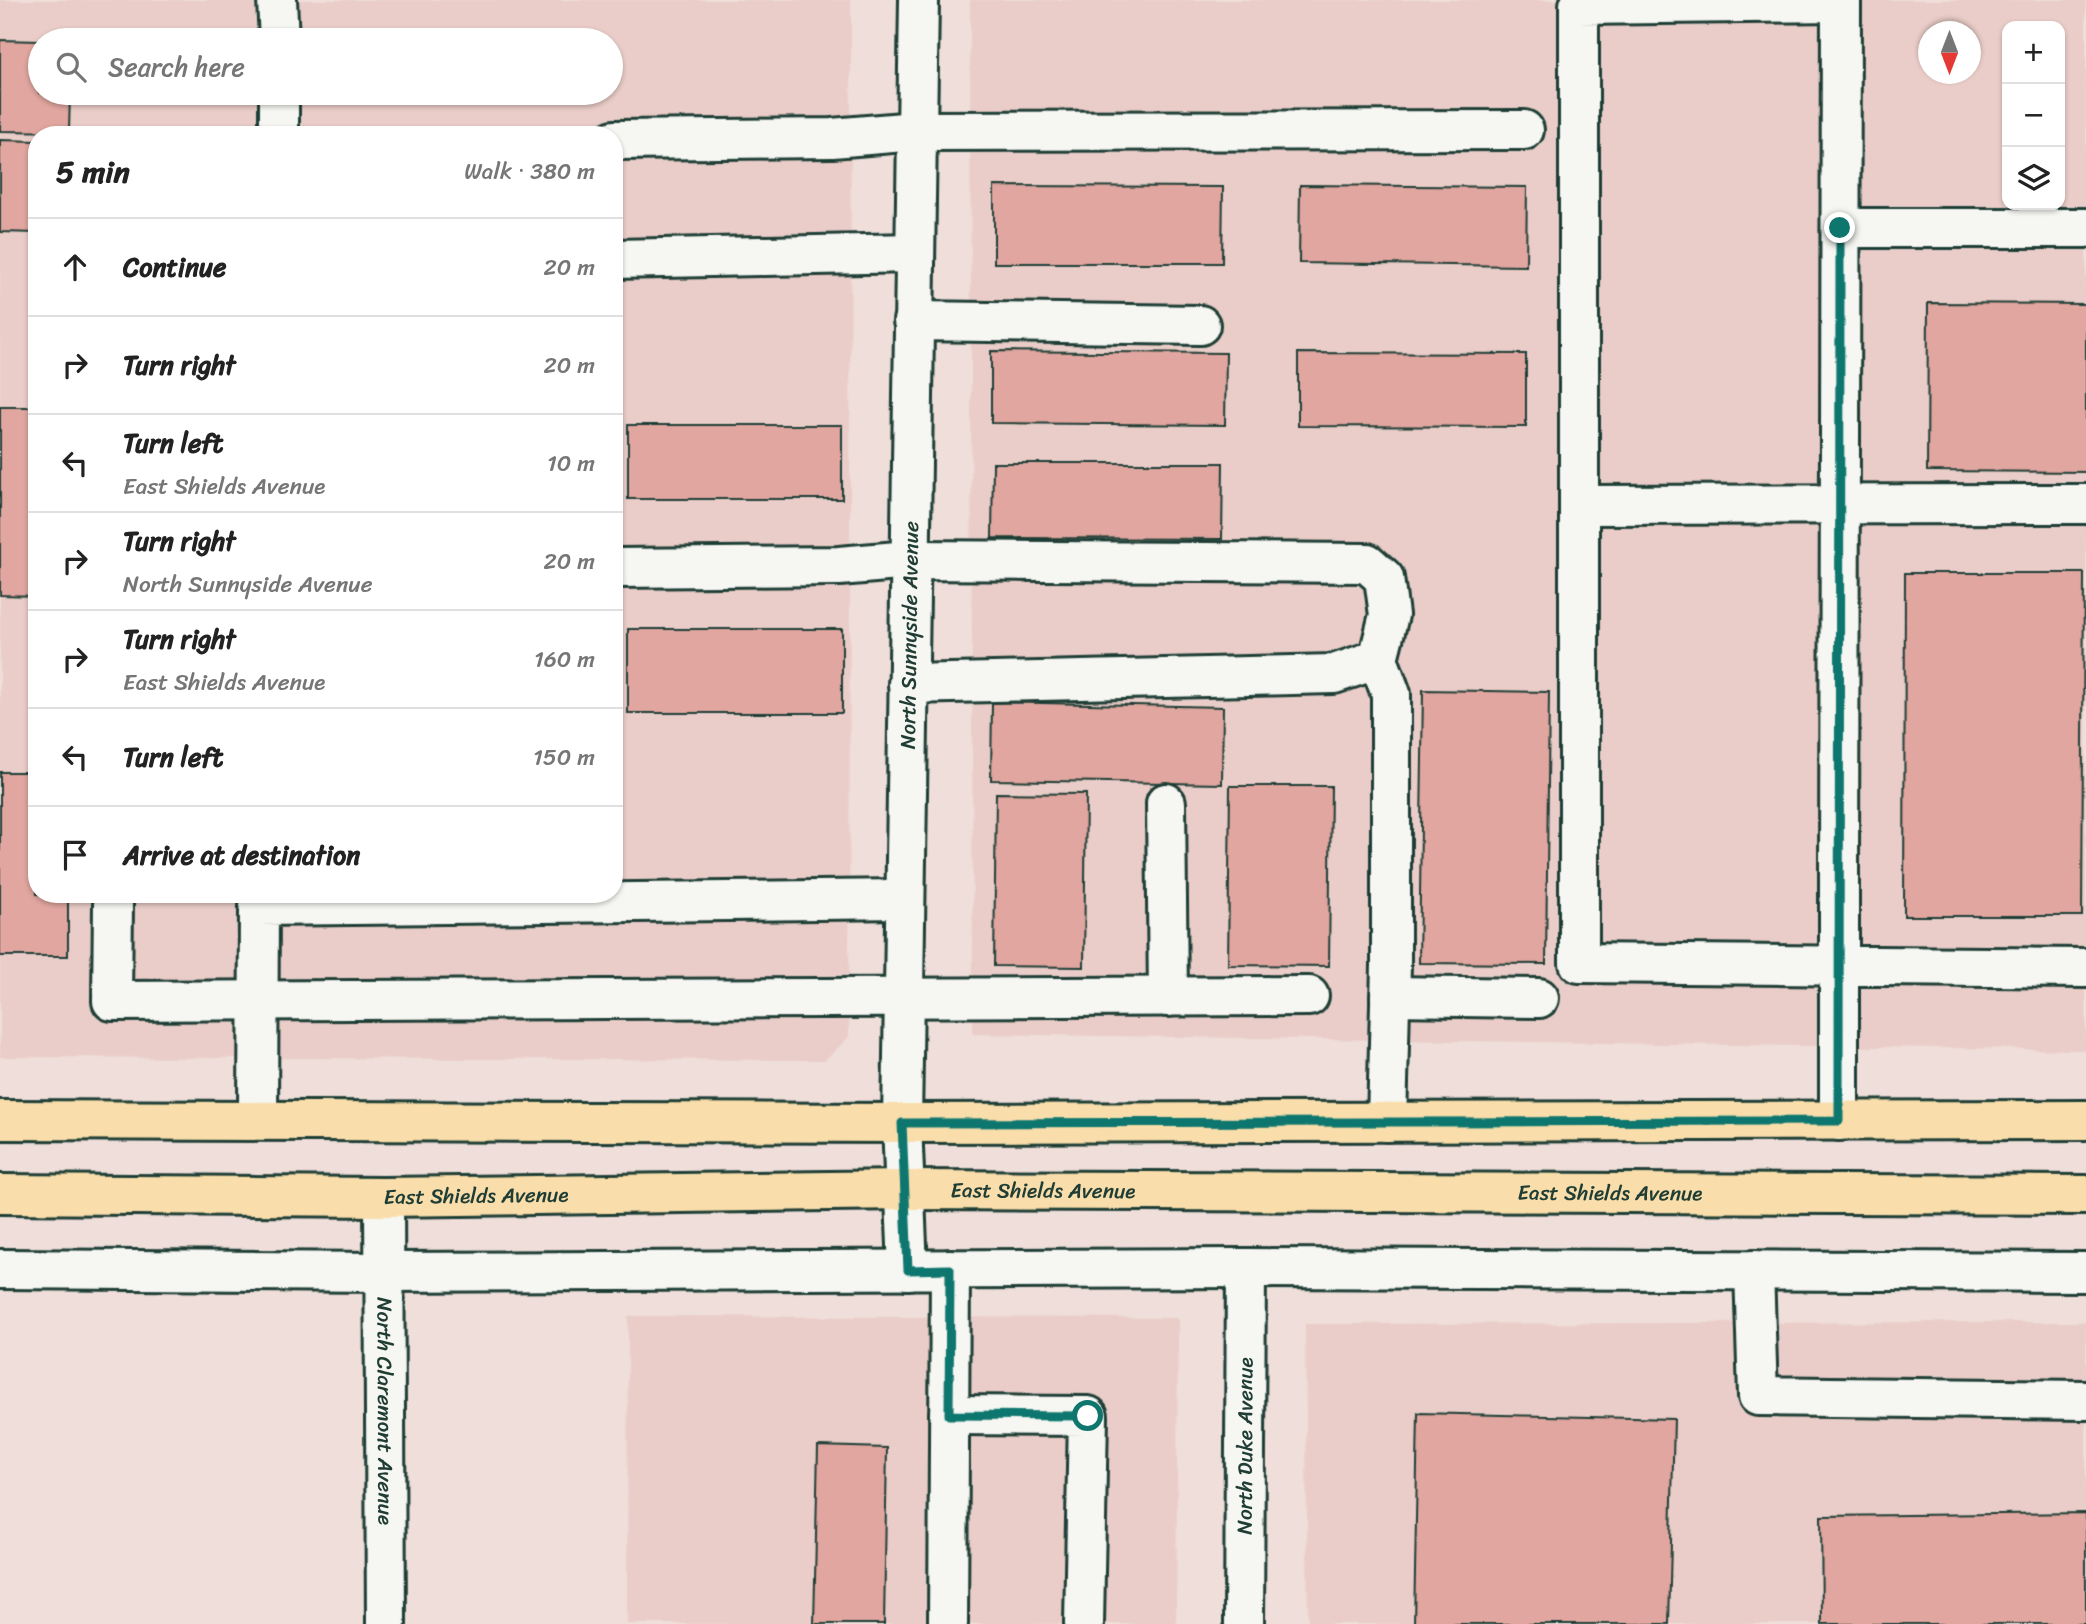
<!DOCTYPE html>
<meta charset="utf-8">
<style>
body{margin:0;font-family:Sriracha,sans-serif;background:#f2f2f2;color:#222}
.controls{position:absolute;right:21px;top:21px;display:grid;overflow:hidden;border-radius:14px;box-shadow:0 2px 5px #0004}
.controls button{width:63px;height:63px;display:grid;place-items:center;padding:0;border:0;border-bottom:2px solid #e0e0e0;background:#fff;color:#222;font:35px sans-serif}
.compass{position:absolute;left:1918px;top:21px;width:63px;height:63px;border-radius:50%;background:#fff;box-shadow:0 2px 5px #0004;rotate:180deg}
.stop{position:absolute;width:21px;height:21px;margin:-16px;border:5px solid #0f766e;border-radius:50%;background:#fff}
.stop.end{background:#0f766e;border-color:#fff;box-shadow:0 2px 7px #0008}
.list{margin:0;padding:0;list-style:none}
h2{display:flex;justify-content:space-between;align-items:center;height:91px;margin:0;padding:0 28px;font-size:30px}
h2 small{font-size:23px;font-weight:400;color:#767676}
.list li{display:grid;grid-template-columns:46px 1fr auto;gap:21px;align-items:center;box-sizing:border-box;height:98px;padding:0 28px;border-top:2px solid #e0e0e0}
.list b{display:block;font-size:26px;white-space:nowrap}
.list p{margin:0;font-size:23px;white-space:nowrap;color:#767676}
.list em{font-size:23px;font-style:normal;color:#767676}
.icon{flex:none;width:38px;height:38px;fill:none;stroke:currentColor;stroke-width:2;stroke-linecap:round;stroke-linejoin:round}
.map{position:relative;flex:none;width:2086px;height:1624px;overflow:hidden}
.search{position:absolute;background:#fff;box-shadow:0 2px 5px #0004;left:28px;top:28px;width:595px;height:77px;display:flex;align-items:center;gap:18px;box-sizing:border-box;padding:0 24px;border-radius:38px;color:#767676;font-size:26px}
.panel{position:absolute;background:#fff;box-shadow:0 2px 5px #0004;left:28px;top:126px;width:595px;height:777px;border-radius:28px}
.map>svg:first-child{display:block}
.built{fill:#eacdc8;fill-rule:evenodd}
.building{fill:#e0a69f;stroke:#1f3d34;stroke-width:2}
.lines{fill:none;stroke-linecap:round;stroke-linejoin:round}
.minor-casing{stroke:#1f3d34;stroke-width:44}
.major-casing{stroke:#1f3d34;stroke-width:44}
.minor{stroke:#f6f6f2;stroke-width:38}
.major{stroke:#f9deab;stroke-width:38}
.route{stroke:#0f766e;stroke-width:9}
.labels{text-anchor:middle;stroke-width:6;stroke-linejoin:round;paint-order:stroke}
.street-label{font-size:21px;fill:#1f3d34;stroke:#f6f6f2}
</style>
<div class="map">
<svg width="2086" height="1624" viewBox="0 0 2086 1624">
<rect width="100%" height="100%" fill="#efded9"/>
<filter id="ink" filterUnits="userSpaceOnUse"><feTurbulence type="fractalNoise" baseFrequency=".0143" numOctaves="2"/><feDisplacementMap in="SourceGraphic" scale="14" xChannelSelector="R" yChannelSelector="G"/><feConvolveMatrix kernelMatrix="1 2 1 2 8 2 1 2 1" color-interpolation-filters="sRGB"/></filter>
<g filter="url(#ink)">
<g class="built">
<path d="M0,0H851L849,1037L825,1060L0,1057ZM40,40H611V93H40ZM37,135H614V894H37Z"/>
<path d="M970,0H2086V1050L973,1034ZM2007,26H2060V205H2007ZM1928,32H1970V74H1928Z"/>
<path d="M628,1316L1178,1318L1176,1624H627Z"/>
<path d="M2086,1322V1624H1308L1305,1324Z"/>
</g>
<g class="building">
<path d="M0,40L40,41V93H70L69,132L0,131Z"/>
<path d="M0,140L37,141V233L0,232Z"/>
<path d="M1300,185L1527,187L1526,266L1299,263Z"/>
<path d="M994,186L1223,187L1222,263H994Z"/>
<path d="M1928,303L2086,304V472L1927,471Z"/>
<path d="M991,351L1226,353L1225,425L991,423Z"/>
<path d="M1298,353L1526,354V427L1298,426Z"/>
<path d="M0,407H37V596L0,595Z"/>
<rect x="628" y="425" width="214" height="74"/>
<path d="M993,463H1223L1222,539L992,538Z"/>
<path d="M1905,573H2084L2082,916H1904Z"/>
<rect x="628" y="629" width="214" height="84"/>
<path d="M1423,690L1549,692L1546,964L1419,963Z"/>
<path d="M992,702L1223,707L1222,784L991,780Z"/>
<path d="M0,772H37V894H68V956H0Z"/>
<path d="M1230,786H1331L1329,966L1228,965Z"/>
<path d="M996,793L1086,794L1084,967L994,966Z"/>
<path d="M1418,1413L1674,1419L1669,1624H1414Z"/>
<path d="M818,1446L887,1448L884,1624H814Z"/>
<path d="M2086,1513V1624H1822L1821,1516Z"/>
</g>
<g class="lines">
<defs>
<g id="minor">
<path d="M277,0L279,40"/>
<path d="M279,135V93"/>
<path d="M614,140L832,138L916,131L1524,130"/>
<path d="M1841,228H2086"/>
<path d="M614,259L915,253"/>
<path d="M913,321L1200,325"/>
<path d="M1579,505L2086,504"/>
<path d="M614,568L839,566L910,560L1367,563L1384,578L1389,615L1378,659L1334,674L908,684"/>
<path d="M1378,659L1391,694V965L1387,1122"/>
<path d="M1166,803L1168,997"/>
<path d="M113,904L112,1001L1309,996"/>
<path d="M1390,996L1539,998"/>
<path d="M258,1120L259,906L905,899"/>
<path d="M1839,1121V876L1841,2L1579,5V963L2086,968"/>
<path id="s1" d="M384,1197L386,1624"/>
<path d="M0,1269L383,1272L1246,1268L2086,1272"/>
<path id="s2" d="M908,1270L902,1123L919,0"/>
<path d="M1754,1270L1758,1396L2086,1400"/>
<path d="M949,1415L1088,1416L1084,1624"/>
<path d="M948,1624L950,1269"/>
<path id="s3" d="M1244,1624L1246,1268"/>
</g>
<g id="major">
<path d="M0,1120L902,1123L2086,1120"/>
<path id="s4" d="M0,1194L384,1197L905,1190L2086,1195"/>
</g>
</defs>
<use href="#minor" class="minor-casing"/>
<use href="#major" class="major-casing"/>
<use href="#minor" class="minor"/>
<use href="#major" class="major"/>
</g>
</g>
<g class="lines" filter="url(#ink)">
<path class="route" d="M1088,1416L949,1415L950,1269L908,1270L902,1123L1839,1121L1840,228"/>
</g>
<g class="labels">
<g class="street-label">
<text dy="7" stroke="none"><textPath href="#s2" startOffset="635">North Sunnyside Avenue</textPath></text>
<text dy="7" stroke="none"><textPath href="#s4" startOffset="1043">East Shields Avenue</textPath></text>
<text dy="7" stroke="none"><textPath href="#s4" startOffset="1610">East Shields Avenue</textPath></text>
<text dy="7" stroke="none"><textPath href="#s4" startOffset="476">East Shields Avenue</textPath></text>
<text dy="7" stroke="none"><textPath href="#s1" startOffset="214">North Claremont Avenue</textPath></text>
<text dy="7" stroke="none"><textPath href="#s3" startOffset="178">North Duke Avenue</textPath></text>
</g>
</g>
</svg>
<div class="controls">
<button>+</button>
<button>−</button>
<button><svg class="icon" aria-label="layers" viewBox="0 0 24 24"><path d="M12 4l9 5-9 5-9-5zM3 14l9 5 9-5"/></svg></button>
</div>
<svg class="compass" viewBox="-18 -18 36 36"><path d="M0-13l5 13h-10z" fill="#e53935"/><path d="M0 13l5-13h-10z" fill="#767676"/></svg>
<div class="stop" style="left:1088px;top:1416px"></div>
<div class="stop end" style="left:1840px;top:228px"></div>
<div class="search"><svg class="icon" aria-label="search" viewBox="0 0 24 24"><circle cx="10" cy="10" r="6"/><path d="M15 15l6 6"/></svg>Search here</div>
<section class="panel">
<h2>5 min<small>Walk · 380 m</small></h2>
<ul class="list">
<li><svg class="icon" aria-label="ahead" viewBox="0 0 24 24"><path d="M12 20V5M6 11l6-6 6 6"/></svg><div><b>Continue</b></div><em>20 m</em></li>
<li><svg class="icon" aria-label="right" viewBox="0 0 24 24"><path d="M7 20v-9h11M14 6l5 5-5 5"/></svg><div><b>Turn right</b></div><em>20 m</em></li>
<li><svg class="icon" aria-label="left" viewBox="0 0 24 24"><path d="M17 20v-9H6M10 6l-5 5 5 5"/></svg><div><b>Turn left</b><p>East Shields Avenue</p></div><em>10 m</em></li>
<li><svg class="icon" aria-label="right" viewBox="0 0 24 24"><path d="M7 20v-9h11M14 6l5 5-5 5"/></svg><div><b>Turn right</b><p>North Sunnyside Avenue</p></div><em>20 m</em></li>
<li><svg class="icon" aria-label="right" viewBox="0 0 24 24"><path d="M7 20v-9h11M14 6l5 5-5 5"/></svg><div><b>Turn right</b><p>East Shields Avenue</p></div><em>160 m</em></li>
<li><svg class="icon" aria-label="left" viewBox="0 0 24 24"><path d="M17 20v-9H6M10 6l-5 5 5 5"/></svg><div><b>Turn left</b></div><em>150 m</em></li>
<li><svg class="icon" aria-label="arrive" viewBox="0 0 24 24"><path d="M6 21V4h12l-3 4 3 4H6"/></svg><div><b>Arrive at destination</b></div></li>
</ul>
</section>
</div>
